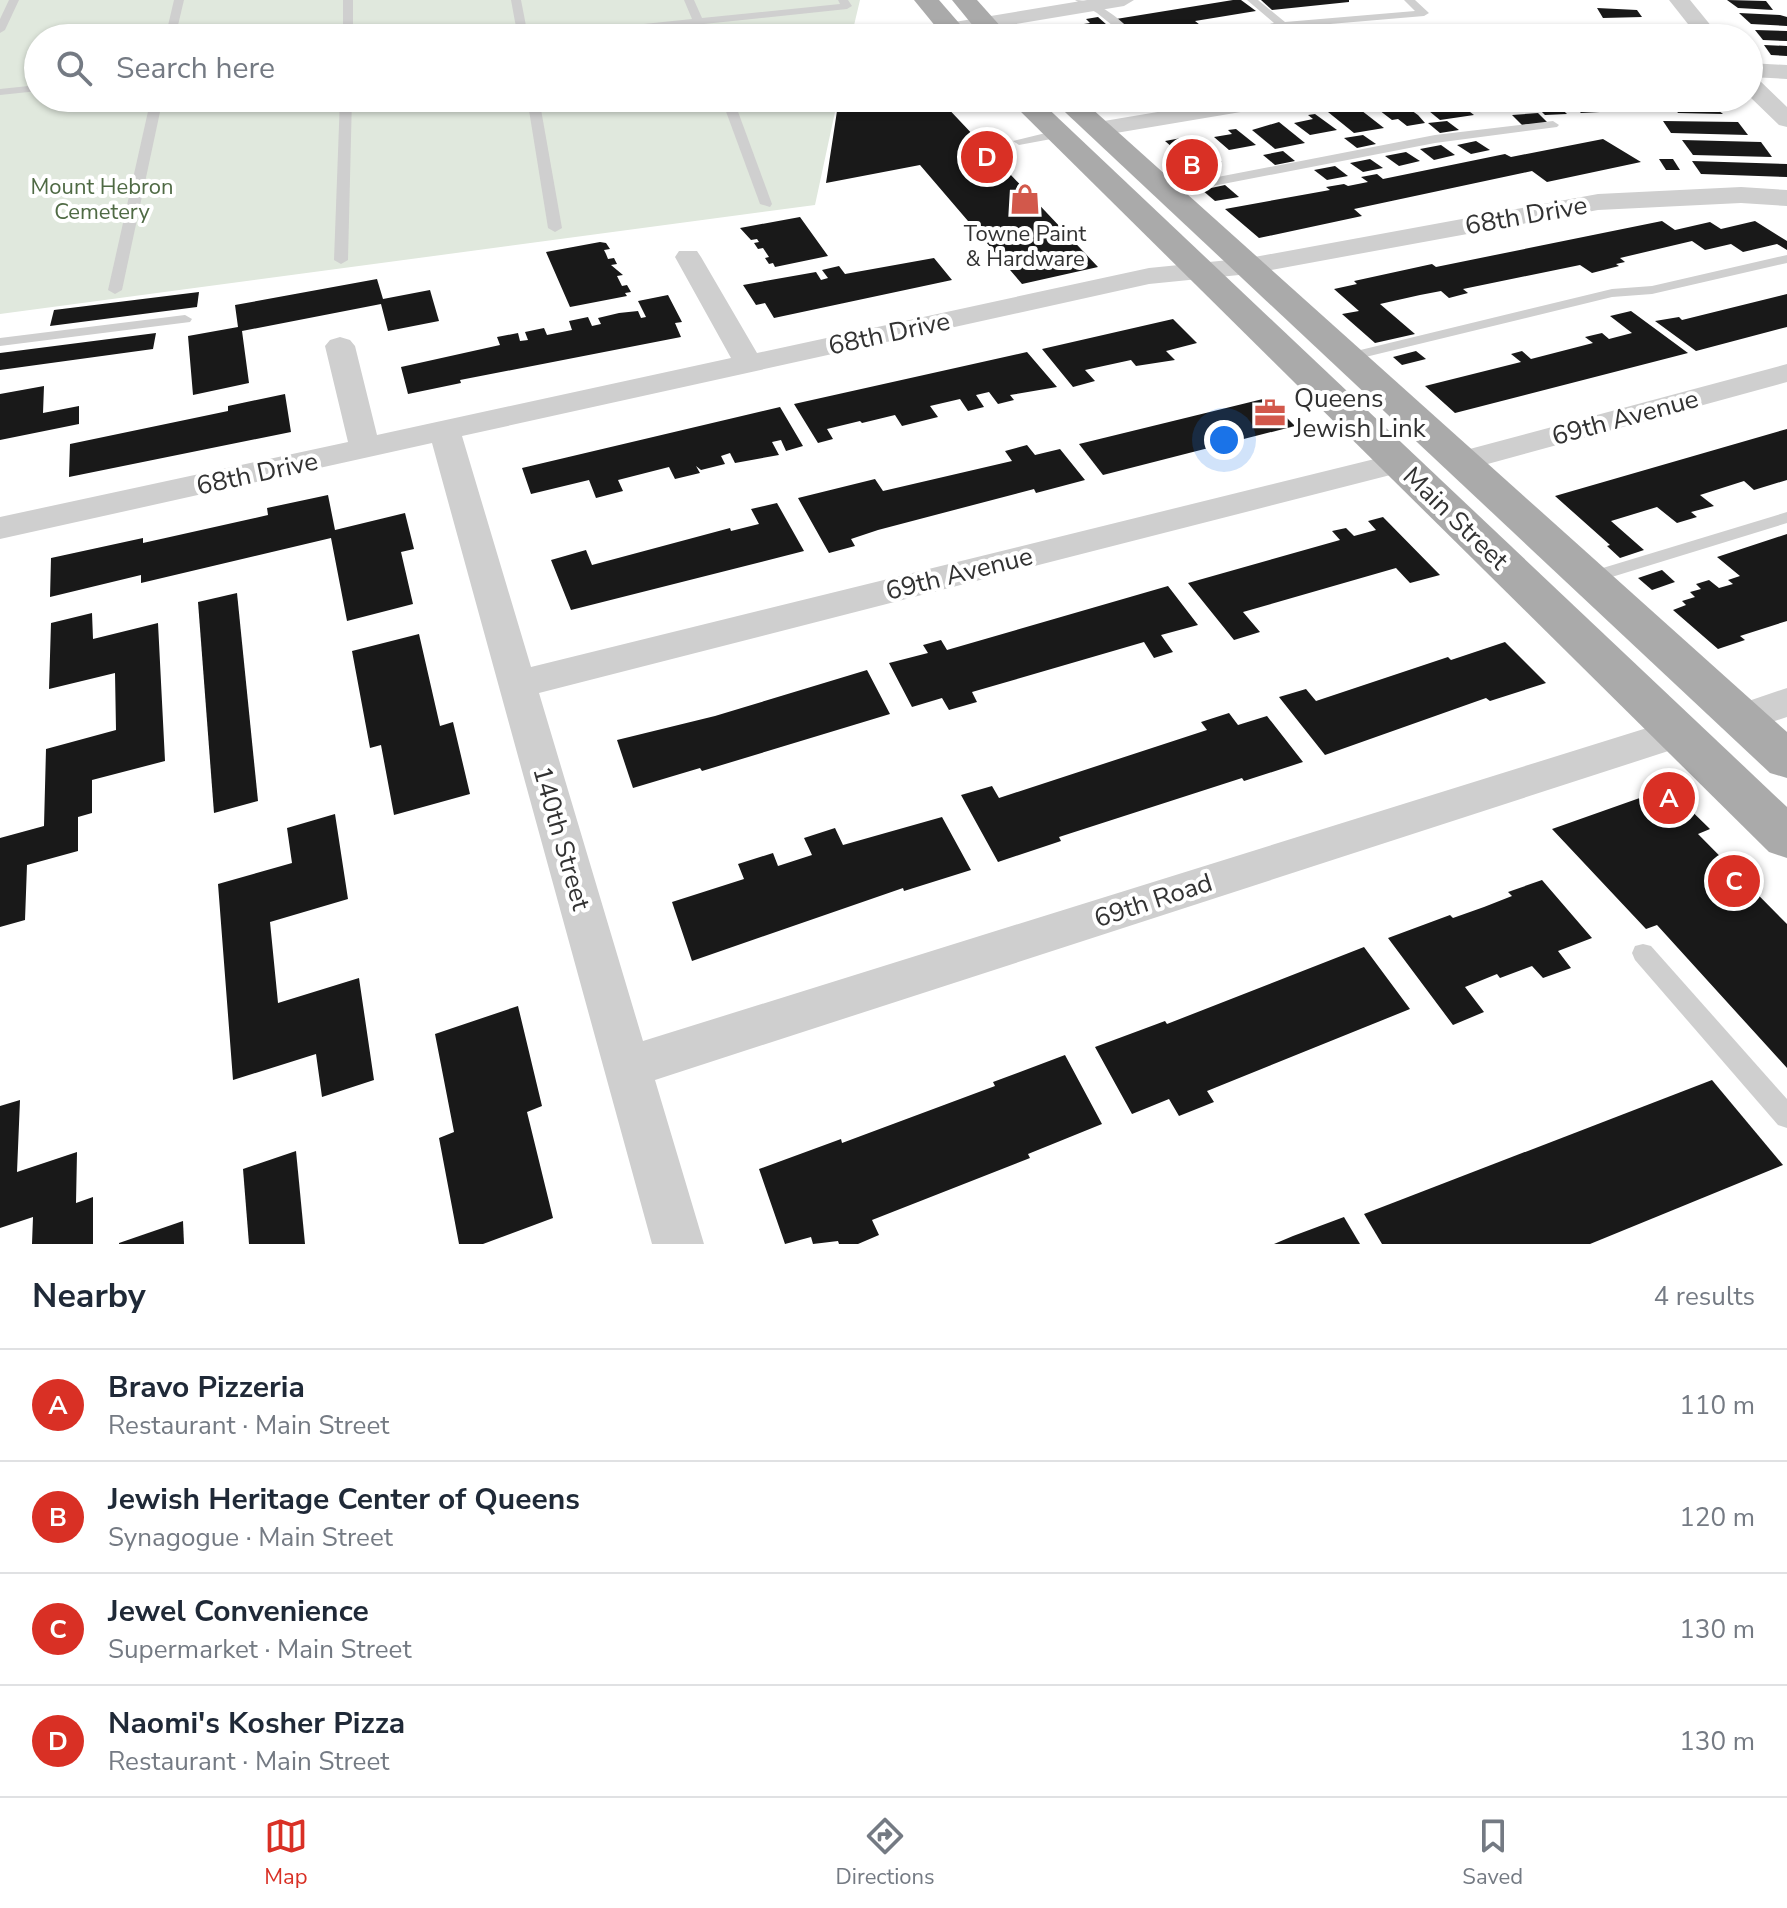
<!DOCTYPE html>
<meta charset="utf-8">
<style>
body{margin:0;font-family:"Nunito Sans",sans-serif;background:#f6f6f7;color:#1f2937}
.you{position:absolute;left:1224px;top:440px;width:28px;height:28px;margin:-20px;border:6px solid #fff;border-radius:50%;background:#1a73e8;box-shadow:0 0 0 12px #1a73e833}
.badge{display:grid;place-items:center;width:52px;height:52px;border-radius:50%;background:#d93025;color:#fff;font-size:26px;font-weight:700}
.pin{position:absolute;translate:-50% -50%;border:4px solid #fff;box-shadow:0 2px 8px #0006}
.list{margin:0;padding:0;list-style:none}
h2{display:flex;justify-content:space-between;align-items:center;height:104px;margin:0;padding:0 32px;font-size:34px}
h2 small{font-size:26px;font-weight:400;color:#747a83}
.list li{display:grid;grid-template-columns:52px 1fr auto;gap:24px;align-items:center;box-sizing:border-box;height:112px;padding:0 32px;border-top:2px solid #e0e1e3}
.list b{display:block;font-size:30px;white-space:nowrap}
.list p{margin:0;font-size:26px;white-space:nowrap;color:#747a83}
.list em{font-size:26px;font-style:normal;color:#747a83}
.icon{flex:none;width:44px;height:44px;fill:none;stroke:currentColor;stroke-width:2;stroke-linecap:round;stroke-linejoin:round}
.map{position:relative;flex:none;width:1787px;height:1244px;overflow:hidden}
.search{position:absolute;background:#fff;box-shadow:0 2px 6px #0004;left:24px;right:24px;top:24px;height:88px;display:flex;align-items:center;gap:20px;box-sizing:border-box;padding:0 28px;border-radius:44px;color:#747a83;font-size:30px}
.sheet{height:552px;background:#fff}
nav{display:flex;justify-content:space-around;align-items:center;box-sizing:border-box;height:112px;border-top:2px solid #e0e1e3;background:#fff;font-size:22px;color:#747a83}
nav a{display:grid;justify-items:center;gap:4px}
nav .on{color:#d93025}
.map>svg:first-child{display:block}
.green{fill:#e0e8dd}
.building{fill:#191919}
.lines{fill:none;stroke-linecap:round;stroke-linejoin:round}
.service{fill:#cfcfcf;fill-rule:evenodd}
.minor{fill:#cfcfcf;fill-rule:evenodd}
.primary{fill:#aaa;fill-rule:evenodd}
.labels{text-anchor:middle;stroke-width:8;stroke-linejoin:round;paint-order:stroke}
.far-park-label{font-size:22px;fill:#4f6a44;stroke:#fff}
.far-poi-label{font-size:22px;fill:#323232;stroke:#fff}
.street-label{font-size:26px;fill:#323232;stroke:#fff}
.poi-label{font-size:26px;fill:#323232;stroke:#fff;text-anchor:start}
</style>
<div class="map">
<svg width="1787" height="1244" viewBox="0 0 1787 1244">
<rect width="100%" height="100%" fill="#fff"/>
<path class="green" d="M0,0H860L851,38H38V98H838L815,205L0,314Z"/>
<g class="building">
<path d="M1233,0H1241L1256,11L1195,21L1204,28L1188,31L1179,24L1132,31L1116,19Z"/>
<path d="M1261,0H1349V2L1272,10Z"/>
<path d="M1727,0L1766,1L1773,10L1738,8Z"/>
<path d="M1597,8L1637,10L1642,17L1603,18Z"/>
<path d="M1739,13L1780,15L1787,17V26L1751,24Z"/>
<path d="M1098,17L1107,25L1076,33L1082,38H1048L1040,31L1090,23L1086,19Z"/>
<path d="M1514,24H1557L1571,38H1531L1525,36Z"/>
<path d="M1608,24L1649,25L1654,33L1615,34Z"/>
<path d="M1505,25L1519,38H1486L1480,32H1493L1487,26Z"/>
<path d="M1455,28L1460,34L1471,33L1477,38H1444L1436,30Z"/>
<path d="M1755,30L1787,31V41L1763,40Z"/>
<path d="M1764,45L1787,46V56L1771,55Z"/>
<path d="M839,98H884L895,111L942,102L1098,267L1022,284L920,165L826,183Z"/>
<path d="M1413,98H1452L1474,115L1440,120Z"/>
<path d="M1469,98H1500L1508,105L1481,108Z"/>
<path d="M1518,98H1550L1567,114L1545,115L1539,109L1530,110Z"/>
<path d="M1566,98H1602L1589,101L1600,112L1581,113Z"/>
<path d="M1670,101L1709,103L1723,114L1678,113Z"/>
<path d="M1401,103L1418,115L1425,123L1407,126L1398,119L1392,120L1375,107Z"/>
<path d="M1357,107L1384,128L1354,133L1328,112Z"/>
<path d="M1538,113L1548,123L1522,125L1512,115Z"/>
<path d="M1315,114L1337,130L1310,135L1294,123L1313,119L1308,115Z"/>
<path d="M1447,121L1459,130L1440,133L1428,123Z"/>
<path d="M1663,121L1738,122L1748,135L1671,133Z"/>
<path d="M1279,122L1305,143L1275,149L1252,130Z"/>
<path d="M1236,129L1256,145L1229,150L1214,137L1232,134L1228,130Z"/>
<path d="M1363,135L1376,144L1357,148L1344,138Z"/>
<path d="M1192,136L1222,162L1191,168L1182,161L1187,160L1165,141Z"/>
<path d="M1603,139L1641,162L1547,182L1532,171L1354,209L1362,216L1259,238L1225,209L1330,190L1326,187L1344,184L1348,186L1368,182L1361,177L1377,174L1383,179L1505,154L1511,157Z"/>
<path d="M1682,140L1761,142L1772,157L1693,155Z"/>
<path d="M1476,141L1490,150L1471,154L1457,145Z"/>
<path d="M1441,145L1455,155L1434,160L1420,149Z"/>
<path d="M1283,151L1295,161L1275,165L1263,155Z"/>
<path d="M1406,152L1420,161L1399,166L1385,156Z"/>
<path d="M1370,159L1383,168L1363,172L1350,163Z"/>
<path d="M1659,159H1673L1680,170H1666Z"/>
<path d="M1692,161L1787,164V177L1701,174Z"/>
<path d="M1335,166L1348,176L1327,180L1314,170Z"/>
<path d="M1225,185L1239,197L1215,201L1202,190Z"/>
<path d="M800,217L828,256L775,267L773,263L769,264L765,258L769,257L763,248L758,249L754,243L759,242L757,239L751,240L740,228Z"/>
<path d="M1662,221L1675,230L1710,222L1721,229L1755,221L1787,241V250L1777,244L1743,252L1731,244L1705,250L1692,241L1620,258L1625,262L1616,264L1619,266L1592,273L1580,265L1463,289L1468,293L1449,298L1441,291L1420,295L1380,304L1415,334L1375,343L1342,314L1359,311L1334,289L1357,284L1354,281L1432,264L1436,267Z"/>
<path d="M600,242L606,243L610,249L604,250L606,254L608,259L614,258L617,264L611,265L623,275L617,276L622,286L627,285L631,292L625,293L627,296L570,307L546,252Z"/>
<path d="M934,258L952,280L774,318L765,303L756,305L743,285L816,272L821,280L828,278L822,270L839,266L845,274Z"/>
<path d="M377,279L383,299L430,290L439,321L388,331L381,304L242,331L249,383L193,395L188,336L238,327L235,305Z"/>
<path d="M199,292L197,307L50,326L54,310Z"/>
<path d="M1787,294V327L1696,351L1655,321L1679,317L1682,320Z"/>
<path d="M668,295L682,322L675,323L681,337L460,380L461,383L408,394L401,367L500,345L497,337L518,333L520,341L528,340L525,332L544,328L547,335L572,330L569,321L588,317L592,326L601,324L598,318L619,313L638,311L641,318L646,317L638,301Z"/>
<path d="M1631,311L1688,353L1455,413L1425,386L1521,362L1511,354L1522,351L1531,359L1593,343L1585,337L1602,333L1609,339L1632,333L1610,316Z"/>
<path d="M1173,319L1197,343L1166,351L1175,360L1136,366L1131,360L1085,370L1095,381L1073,387L1042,349Z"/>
<path d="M156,333L153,349L0,370V353Z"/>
<path d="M1416,351L1426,359L1402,365L1393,357Z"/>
<path d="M1027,352L1057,387L1010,395L1014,400L998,404L989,392L976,395L984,407L968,411L960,399L930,406L938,417L902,426L895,415L862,423L860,421L827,429L833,439L818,443L794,404Z"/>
<path d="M44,386L43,413L79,406V424L0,440V394Z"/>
<path d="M285,394L291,432L69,477L70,444L228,411V406Z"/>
<path d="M1267,398L1295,426L1103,475L1079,444Z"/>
<path d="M780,407L803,446L786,451L781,440L772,442L779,455L735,463L730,453L721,456L725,464L701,470L696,466L700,473L675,479L669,467L618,480L623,491L596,498L589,480L531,494L522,468Z"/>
<path d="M1787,429V480L1754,490L1744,481L1700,495L1714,506L1691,512L1697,517L1677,523L1657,507L1611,521L1644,550L1620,558L1607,546L1610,545L1555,496Z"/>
<path d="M1027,445L1035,455L1060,449L1085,480L1036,493L1034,489L878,530L851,539L855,546L829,553L798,498L875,479L883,491L1012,461L1005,451Z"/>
<path d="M328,495L335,530L405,513L414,549L401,552L413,604L347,621L331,538L141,583V575L50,597L51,558L143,538V543L268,515L267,508Z"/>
<path d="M777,503L804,551L571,610L551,560L586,550L592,565L730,528L731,531L759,524L751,509Z"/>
<path d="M1383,517L1440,575L1410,583L1396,568L1243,612L1260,632L1234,640L1188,583L1340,540L1332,531L1346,528L1354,536L1376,530L1368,521Z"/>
<path d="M1787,534V621L1740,636L1745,640L1718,649L1673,610L1686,605L1682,601L1695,597L1690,592L1701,589L1696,584L1709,580L1719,588L1733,584L1728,580L1740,576L1717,557Z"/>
<path d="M1662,570L1675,582L1652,590L1638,578Z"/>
<path d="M1168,586L1198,625L1161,635L1173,652L1154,658L1144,642L972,692L977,702L949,710L942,698L912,707L889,663L928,653L923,645L941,640L947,650Z"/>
<path d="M237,593L258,801L214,813L198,602Z"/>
<path d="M92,613L93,639L158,623L165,761L92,780V813L78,817V851L27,865L25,920L0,927V838L44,826L46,749L116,730L115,673L49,689L51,623Z"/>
<path d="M419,634L440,726L453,722L470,794L394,815L381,745L370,748L352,651Z"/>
<path d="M1505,642L1546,683L1490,701L1486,698L1325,755L1279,697L1306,689L1316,701L1448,657L1451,660Z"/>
<path d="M867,670L890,714L702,771L700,768L633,788L617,740L715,716Z"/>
<path d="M1229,713L1238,725L1267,716L1303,762L1244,781L1242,778L1059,837L1061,841L998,862L961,795L992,786L999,798L1207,730L1201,722Z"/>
<path d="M1668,788L1710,829L1698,834L1787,924V1068L1657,925L1646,929L1552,829Z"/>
<path d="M335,814L348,899L270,922L278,1003L359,978L374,1080L322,1097L316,1054L233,1080L218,884L292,863L287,828Z"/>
<path d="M942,817L971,870L904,891L903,888L692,961L672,902L744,879L738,864L773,853L778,866L812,855L804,838L835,828L843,845Z"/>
<path d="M1542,880L1592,938L1558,951L1571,968L1543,978L1532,966L1500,978L1497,974L1465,987L1484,1012L1453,1025L1388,938L1450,915L1453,918L1484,907L1512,896L1508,892Z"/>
<path d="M1364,947L1410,1009L1207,1091L1214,1102L1179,1116L1169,1099L1132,1114L1095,1047L1165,1021L1167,1024Z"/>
<path d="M518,1006L542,1106L527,1112L553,1218L483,1244H459L439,1138L454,1132L435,1034Z"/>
<path d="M1065,1055L1102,1124L1028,1154L1030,1158L872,1220L879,1235L858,1244H839L838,1241L813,1244L811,1237L785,1244L759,1169L841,1139L842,1143L995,1086L993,1082Z"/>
<path d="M1712,1080L1783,1165L1590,1244H1382L1364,1214Z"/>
<path d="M20,1100L17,1172L77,1152L76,1203L93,1197V1244H32L33,1217L0,1228V1106Z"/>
<path d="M296,1151L305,1244H249L243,1169Z"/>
<path d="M1344,1217L1360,1244H1274L1293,1236Z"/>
<path d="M183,1221L184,1244H119V1243Z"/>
</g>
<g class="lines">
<g class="service">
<path d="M9,0H19L5,30L0,33V19Z"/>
<path d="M174,0H184L175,38H165Z"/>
<rect x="343" y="0" width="10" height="38"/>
<path d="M511,0H521L528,36L692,19L684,0H694L702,18L840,4L838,0H848L852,6L847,9L704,24L710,38H700L694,25L563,38H518Z"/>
<path d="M1075,0C1100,0 1122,21 1139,38H1128L1097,13Z"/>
<path d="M1247,0H1258L1285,22L1415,11L1404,0H1415L1429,13L1424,16L1283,28L1223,38H1199L1274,23Z"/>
<path d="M38,85V91L0,95V89Z"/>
<path d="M151,98H163L122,290L115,294L108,290Z"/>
<path d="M340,98H352L348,260L341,264L334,260Z"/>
<path d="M527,98H539L562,228L555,232L548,228Z"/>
<path d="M721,98H733L772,204L770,207L760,204Z"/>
<path d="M1553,121L1559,125L1557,127L1435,143L1166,195L1160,191L1166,187L1435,135Z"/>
<path d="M1058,130L1064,134L1062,137L1019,145L1013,141Z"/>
<path d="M1787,255V263L1652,294L1612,297L1349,361L1342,357L1344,354L1612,289L1652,286Z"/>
<path d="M185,315L192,319L190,322L0,346V338Z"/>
<path d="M1787,512V523L1589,584L1580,578L1583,574Z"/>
<path d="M1643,944L1651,946L1787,1099V1128L1778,1125L1635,960L1632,953L1635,946Z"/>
</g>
<g class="minor">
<path d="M1087,0H1134L1124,6L932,38H910L907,34L918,28Z"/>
<path d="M1669,0H1690L1721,38H1699Z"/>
<path d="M1749,63L1787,65V79L1751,77L1757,78L1787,107V127L1779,125L1749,96Z"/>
<path d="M1241,98H1293L1290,103L1282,105L1098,136L1090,134L1086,129L1090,124L1098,122Z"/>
<path d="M1741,187L1787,190V206L1741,203L1598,210L1249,274L1149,284L462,436L531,667L1399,453L1410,456L1415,463L1410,470L539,693L643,1041L1679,718L1693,723L1698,733L1693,743L655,1080L704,1244H652L432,443L0,539V517L348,442L325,346L330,340L340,337L350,340L355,346L377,435L731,358L675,257L679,251H697L701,257L757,353L1149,268L1249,258L1598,194Z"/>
<path d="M1787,364V382L1462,471L1451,468L1446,461L1451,454Z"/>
<path d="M1787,688V717L1742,732L1728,728L1723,718L1728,708Z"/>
</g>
<g class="primary">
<path d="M914,0H939L972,38H945Z"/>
<path d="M952,0H977L1011,38H983Z"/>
<path d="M1007,98H1037L1787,807V858L1769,852Z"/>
<path d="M1050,98H1080L1787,732V778L1770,773Z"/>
</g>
</g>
<defs>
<symbol id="shop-bare" viewBox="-9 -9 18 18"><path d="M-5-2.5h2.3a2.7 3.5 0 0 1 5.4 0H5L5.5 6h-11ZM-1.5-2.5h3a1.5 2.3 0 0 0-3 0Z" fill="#d2584b" stroke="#fff" stroke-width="2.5" paint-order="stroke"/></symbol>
<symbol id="office-bare" viewBox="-9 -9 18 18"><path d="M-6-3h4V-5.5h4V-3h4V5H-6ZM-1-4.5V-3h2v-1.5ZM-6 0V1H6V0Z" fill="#d2584b" stroke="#fff" stroke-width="2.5" paint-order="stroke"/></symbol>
</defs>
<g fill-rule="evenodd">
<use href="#shop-bare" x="1003" y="177" width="44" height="44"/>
<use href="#office-bare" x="1248" y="391" width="44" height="44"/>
</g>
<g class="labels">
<g class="far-park-label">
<text x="102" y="194">Mount Hebron<tspan x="102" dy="25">Cemetery</tspan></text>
</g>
<g class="far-poi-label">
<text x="1025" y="241">Towne Paint<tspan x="1025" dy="25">&amp; Hardware</tspan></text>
</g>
<g class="street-label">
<text transform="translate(1526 215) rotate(-10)" y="9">68th Drive</text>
<text transform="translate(889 333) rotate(-12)" y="9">68th Drive</text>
<text transform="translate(1625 417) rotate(-15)" y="9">69th Avenue</text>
<text transform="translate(257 473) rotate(-12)" y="9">68th Drive</text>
<text transform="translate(1456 518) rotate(44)" y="9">Main Street</text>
<text transform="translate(959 573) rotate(-14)" y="9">69th Avenue</text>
<text transform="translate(562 838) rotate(74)" y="9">140th Street</text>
<text transform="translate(1153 900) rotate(-18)" y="9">69th Road</text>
</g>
<g class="poi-label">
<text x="1294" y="407">Queens<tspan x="1294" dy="30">Jewish Link</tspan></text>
</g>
</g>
</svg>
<div class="you"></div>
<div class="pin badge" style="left:1669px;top:798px">A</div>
<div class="pin badge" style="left:1192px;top:165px">B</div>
<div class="pin badge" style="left:1734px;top:881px">C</div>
<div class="pin badge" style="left:987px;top:157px">D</div>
<div class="search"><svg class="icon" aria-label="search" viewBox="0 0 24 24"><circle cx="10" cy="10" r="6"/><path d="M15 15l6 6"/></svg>Search here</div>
</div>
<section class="sheet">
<h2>Nearby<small>4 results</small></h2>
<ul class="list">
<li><span class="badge">A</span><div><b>Bravo Pizzeria</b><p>Restaurant · Main Street</p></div><em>110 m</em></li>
<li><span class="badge">B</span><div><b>Jewish Heritage Center of Queens</b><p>Synagogue · Main Street</p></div><em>120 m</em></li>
<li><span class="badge">C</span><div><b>Jewel Convenience</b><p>Supermarket · Main Street</p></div><em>130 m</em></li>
<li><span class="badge">D</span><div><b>Naomi's Kosher Pizza</b><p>Restaurant · Main Street</p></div><em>130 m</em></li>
</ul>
</section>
<nav>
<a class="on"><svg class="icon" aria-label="map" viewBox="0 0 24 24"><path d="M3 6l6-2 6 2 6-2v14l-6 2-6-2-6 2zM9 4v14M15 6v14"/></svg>Map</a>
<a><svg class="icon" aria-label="directions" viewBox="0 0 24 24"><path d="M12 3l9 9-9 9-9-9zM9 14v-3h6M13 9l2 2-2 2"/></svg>Directions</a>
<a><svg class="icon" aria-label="saved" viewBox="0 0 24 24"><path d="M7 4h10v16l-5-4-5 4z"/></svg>Saved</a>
</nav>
